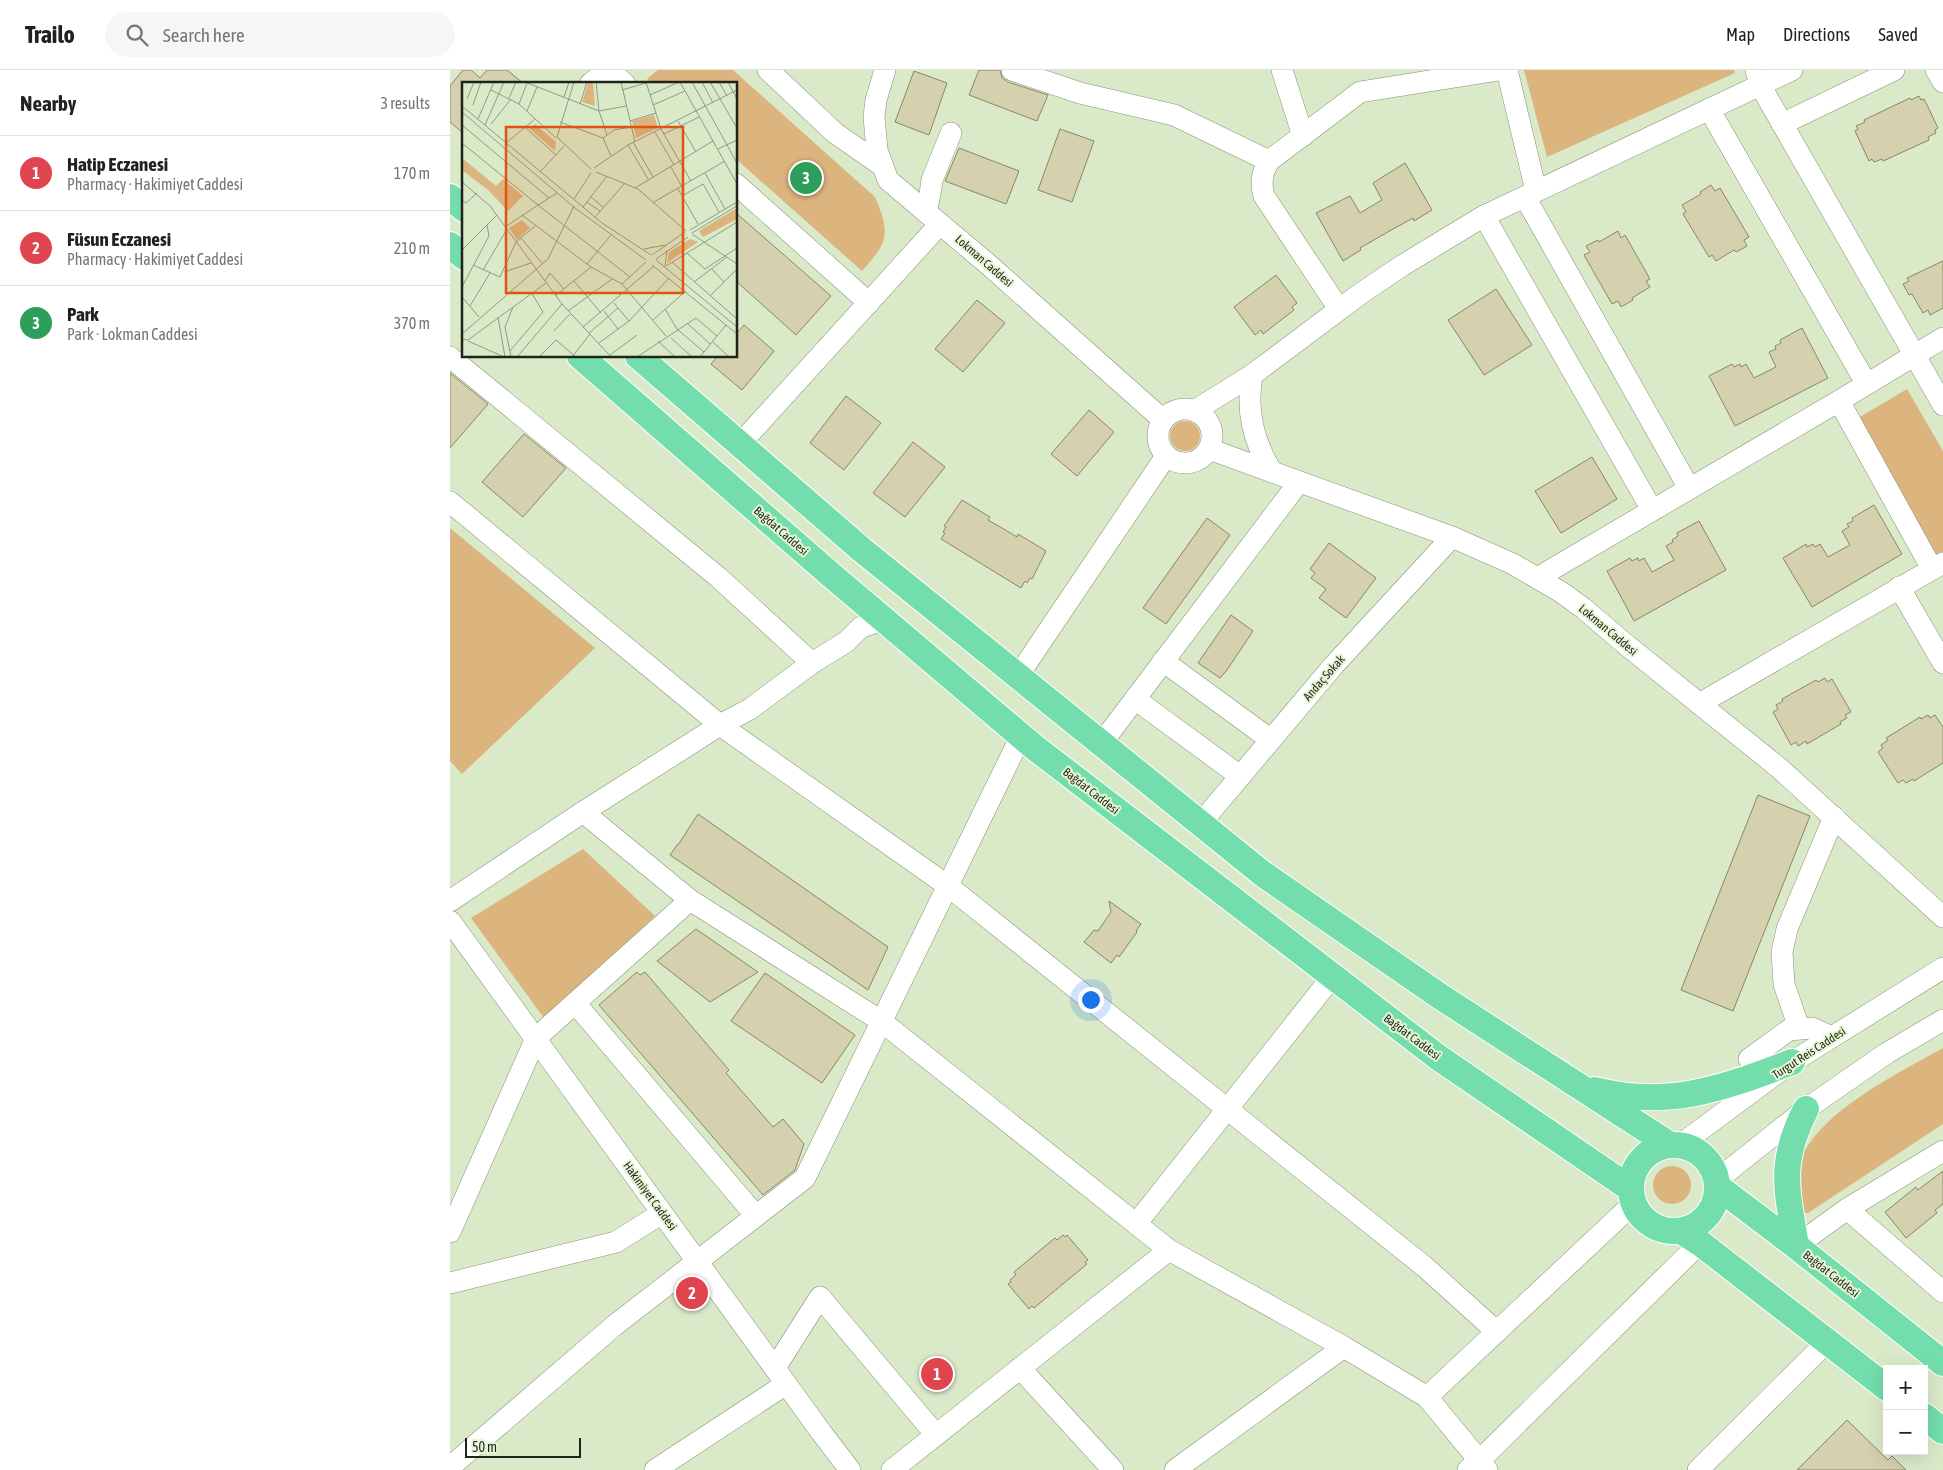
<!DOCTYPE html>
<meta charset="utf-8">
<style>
body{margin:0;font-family:"Asap Condensed",sans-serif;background:#f6f6f6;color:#202124}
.controls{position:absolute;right:15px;bottom:15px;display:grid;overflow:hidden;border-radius:0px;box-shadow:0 5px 20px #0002}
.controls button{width:45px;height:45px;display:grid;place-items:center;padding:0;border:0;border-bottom:1px solid #e0e0e0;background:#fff;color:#202124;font:25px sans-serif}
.scale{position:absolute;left:15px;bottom:12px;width:116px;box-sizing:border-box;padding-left:5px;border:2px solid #1f2418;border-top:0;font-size:14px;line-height:18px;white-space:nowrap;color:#1f2418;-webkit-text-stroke:4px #e7f7d6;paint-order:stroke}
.you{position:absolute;left:640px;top:929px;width:18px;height:18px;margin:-12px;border:4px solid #fff;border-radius:50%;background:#1a73e8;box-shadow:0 0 0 8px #1a73e833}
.badge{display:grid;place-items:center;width:32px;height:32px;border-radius:50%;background:#0b8043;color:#fff;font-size:16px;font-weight:700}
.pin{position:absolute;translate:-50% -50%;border:2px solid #fff;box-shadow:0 1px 5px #0006}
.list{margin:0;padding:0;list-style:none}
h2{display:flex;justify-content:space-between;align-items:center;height:65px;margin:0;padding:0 20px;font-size:21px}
h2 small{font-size:16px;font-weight:400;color:#757577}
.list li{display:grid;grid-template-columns:32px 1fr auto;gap:15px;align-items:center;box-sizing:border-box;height:75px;padding:0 20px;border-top:1px solid #e0e0e0}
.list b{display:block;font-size:19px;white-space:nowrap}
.list p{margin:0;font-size:16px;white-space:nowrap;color:#757577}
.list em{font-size:16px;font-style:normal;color:#757577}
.icon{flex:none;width:28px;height:28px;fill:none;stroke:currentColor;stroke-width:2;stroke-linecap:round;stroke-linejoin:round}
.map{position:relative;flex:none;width:1493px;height:1400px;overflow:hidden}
header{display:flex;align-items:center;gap:30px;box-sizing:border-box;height:70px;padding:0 25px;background:#fff;border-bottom:1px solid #e0e0e0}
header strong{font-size:24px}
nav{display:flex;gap:28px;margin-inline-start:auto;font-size:18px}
.search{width:350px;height:45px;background:#f6f6f6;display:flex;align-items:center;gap:12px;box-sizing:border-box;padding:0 18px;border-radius:28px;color:#757577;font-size:19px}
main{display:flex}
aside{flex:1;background:#fff}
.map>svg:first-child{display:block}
.green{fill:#dbb47e}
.building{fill:#d5d1af;stroke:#8a8665}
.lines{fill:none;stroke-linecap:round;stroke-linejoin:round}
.minor-casing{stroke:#859375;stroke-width:22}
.major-casing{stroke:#fff;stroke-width:28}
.minor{stroke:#fff;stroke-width:21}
.major{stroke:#73deac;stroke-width:26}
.labels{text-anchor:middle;stroke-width:4;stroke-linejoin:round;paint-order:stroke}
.street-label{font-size:12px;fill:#1f2418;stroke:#e7f7d6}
.inset-road{fill:none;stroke:#8f9b82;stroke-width:1}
.view{fill:#de560d;fill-opacity:0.15;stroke:#de560d;stroke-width:2.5}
.inset-edge{fill:none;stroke:#1f2418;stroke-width:2.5}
</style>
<header>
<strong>Trailo</strong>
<div class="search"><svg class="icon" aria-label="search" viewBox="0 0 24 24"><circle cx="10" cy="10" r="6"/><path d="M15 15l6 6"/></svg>Search here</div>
<nav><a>Map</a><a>Directions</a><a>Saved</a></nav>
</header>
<main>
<aside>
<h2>Nearby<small>3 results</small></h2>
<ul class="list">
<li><span class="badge" style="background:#e0444e">1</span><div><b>Hatip Eczanesi</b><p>Pharmacy · Hakimiyet Caddesi</p></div><em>170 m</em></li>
<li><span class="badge" style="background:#e0444e">2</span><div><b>Füsun Eczanesi</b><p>Pharmacy · Hakimiyet Caddesi</p></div><em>210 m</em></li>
<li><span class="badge" style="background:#2e9e5b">3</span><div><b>Park</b><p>Park · Lokman Caddesi</p></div><em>370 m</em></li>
</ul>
</aside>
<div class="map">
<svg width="1493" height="1400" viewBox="0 0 1493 1400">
<rect width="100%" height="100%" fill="#daeac9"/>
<g class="green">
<path d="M208,0H283L425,127C441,164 438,172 412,201L286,89V14H202L197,9Z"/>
<path d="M1074,0H1284L1285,3L1097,87Z"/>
<path d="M1457,319L1493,381V484L1484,489L1410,347Z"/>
<circle cx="735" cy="366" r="15"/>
<path d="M0,458L145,578L12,704L0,691Z"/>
<path d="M133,779L205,846L94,948L21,848Z"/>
<path d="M1493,978V1054L1358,1143L1350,1142C1349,1132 1343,1109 1346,1100C1364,1043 1444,1006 1493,978Z"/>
<circle cx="1222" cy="1115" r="19"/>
</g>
<g class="building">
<path d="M13,0H21L30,8L37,0H57L74,14H14V64L0,52V16Z"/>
<path d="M529,0H550L552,8L558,12L598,25L587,51L519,25Z"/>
<path d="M464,1L497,13L479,65L445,52Z"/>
<path d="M1469,26L1471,30L1474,29L1478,37L1488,58L1485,60L1486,63L1478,67L1479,70L1433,91L1432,89L1424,92L1422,89L1419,91L1405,61L1408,59L1406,56L1415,52L1414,50L1460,28L1461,30Z"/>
<path d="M610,59L644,71L622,132L588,120Z"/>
<path d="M509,78L569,101L556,134L495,111Z"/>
<path d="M955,93L982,140L964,151L963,148L936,163L910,178L911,180L893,191L866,143L900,126L910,143L932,130L923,113Z"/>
<path d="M1261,115L1265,121L1270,118L1299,167L1294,170L1297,176L1286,182L1284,180L1266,191L1262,185L1259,187L1233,144L1236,142L1232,135L1251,124L1250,122Z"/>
<path d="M286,143L381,226L346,265L286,211Z"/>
<path d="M1168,161L1171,168L1175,165L1200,209L1196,211L1200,217L1182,228L1183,230L1171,237L1168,231L1162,234L1134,185L1140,182L1136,176L1148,170L1149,172Z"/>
<path d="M1493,191V238L1480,245L1478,240L1473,243L1462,224L1459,225L1453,214L1459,211L1457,208Z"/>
<path d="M826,205L847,233L842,237L844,240L813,264L811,260L805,265L784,237Z"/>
<path d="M1046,219L1082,275L1034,305L998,250Z"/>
<path d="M527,230L555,253L513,302L485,279Z"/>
<path d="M294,255L324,281L292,320L261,294L268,286H286V264Z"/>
<path d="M1352,258L1378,308L1285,356L1259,306L1282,294L1284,297L1290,294L1291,297L1296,294L1304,308L1326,297L1319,282L1326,279L1325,276L1331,273L1330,270Z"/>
<path d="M0,303L38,334L0,378Z"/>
<path d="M396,326L431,353L394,400L360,373Z"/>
<path d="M639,340L664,362L627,406L601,384Z"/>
<path d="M74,364L116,398L73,447L32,412Z"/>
<path d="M463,372L495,397L455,447L423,423Z"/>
<path d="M1142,387L1167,429L1111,463L1085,421Z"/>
<path d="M512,430L540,447L538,450L552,458L567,467L568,464L596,481L582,509L580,508L577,513L575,511L571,518L491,469L495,463L493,462L496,457L494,456Z"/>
<path d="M1424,435L1452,484L1362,537L1333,488L1356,474L1357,477L1363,474L1365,477L1370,474L1378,487L1400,475L1392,461L1399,457L1397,454L1403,451L1402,448Z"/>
<path d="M757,448L780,465L716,554L693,538Z"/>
<path d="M1249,451L1276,500L1184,551L1157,501L1180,488L1182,491L1188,488L1189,491L1194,488L1202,502L1224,490L1216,476L1223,472L1222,470L1228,466L1227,463Z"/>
<path d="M879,473L926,508L896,548L869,528L876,519L861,508L865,503L860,499Z"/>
<path d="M781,545L803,561L777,600L770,608L748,593Z"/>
<path d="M1375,608L1377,612L1382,609L1401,642L1395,645L1397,648L1390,652L1391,654L1357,674L1356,671L1348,676L1346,672L1341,675L1323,642L1328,639L1326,635L1333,631L1332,629L1366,610L1368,612Z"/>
<path d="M1478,645L1480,648L1485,645L1493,657V693L1464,711L1463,709L1456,713L1453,710L1448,713L1428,682L1433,678L1431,675L1438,670L1436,668L1470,647L1471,649Z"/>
<path d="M1308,725L1360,746L1283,941L1231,920Z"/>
<path d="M248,744L438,877L418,920L220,785L227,775H228Z"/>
<path d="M659,831L691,854L686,861L687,862L669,887L667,885L661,893L634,872L644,860L648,861L661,842Z"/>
<path d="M246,859L308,902L260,932L207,891Z"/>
<path d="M187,902L190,905L195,902L279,1000L276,1003L323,1057L333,1049L354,1074L345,1100L313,1125L149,935Z"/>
<path d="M315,903L405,965L372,1013L281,951Z"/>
<path d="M1493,1101V1134L1485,1140L1487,1143L1456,1168L1435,1142L1466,1117L1468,1120Z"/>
<path d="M613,1165L615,1167L617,1165L638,1190L635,1192L637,1194L584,1238L582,1236L579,1239L558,1214L561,1212L560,1210L566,1205L564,1202L605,1168L607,1170Z"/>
<path d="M1397,1350L1438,1390L1442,1386L1456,1400H1347Z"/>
</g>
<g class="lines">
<defs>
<g id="minor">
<path d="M159,0L175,14"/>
<path d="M318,0L385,63L431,95"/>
<path d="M435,0L426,30L424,47L427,80L438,110L539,195L713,350"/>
<path d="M562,0L630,23L724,45L819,91"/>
<path d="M832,0L853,66"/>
<path d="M1057,0L1086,121"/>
<path d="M1306,0L1310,15L1493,335"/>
<path d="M1486,0L1493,12"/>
<path d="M140,14L157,0"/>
<path d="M1259,39L1416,313"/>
<path d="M1332,54L1444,0"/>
<path d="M286,114L419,233"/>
<path d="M1075,127L1239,418"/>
<path d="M476,142L480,124L482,110L501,63"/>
<path d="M1034,146L1202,440"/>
<path d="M889,239L814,126C810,113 812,102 819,91L910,22L1049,0"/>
<path d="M0,287L268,507L362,593"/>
<path d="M802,305C796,341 803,371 822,402"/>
<path d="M1389,331L1482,499"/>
<circle cx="735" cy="366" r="27"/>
<path d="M744,341L802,305L910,224L953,195L1034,146L1342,0"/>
<path d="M290,374L490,154"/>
<path d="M759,379L1002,467L1063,494L1111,522L1133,538L1174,573L1328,697L1493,847"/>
<path d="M0,432L270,655L300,639L362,593L396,572L411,557L435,550"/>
<path d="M1087,508L1389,331L1493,268"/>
<path d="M1449,517L1493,593"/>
<path d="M713,591L821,670"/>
<path d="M568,606L716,386"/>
<path d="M685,629L790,706"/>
<path d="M1249,634L1493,493"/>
<path d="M651,674L849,412"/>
<path d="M133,742L240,830L431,951L719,1180L894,1277L977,1327L1037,1400"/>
<path d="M750,754L884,595L1002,467"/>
<path d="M0,831L133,742L270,655L498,816L975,1197L1047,1262"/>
<path d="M0,851L371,1362L400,1400"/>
<path d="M125,933L306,1146"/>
<path d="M1349,958L1334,914L1332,882L1337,859L1384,747"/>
<path d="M1299,989L1339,960L1362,958L1382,967"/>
<path d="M1230,1075L1342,992L1493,898"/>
<path d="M1267,1110L1356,1039L1437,983L1493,950"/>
<path d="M1397,1139L1493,1222"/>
<path d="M686,1154L882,907"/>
<path d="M0,1162L86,968L240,830"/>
<path d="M1346,1176L1397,1139L1493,1081"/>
<path d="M0,1213L166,1172L212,1143"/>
<path d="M325,1298L370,1227L486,1365"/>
<path d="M570,1298L663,1400"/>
<path d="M977,1327L1184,1133"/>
<path d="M0,1397L165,1255L355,1108L571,666"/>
<path d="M205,1400L336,1314"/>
<path d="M442,1400L719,1180"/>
<path d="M725,1400L894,1277"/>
<path d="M1018,1400L1029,1391L1250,1173"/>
<path d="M1248,1400L1377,1272"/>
</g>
<g id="major">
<path d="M0,127L14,139"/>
<path d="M0,175L14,187"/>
<path d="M130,286L380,504L584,677L989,988L1181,1119"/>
<path d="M188,286L412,480L813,804L991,927L1220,1075"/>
<path d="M1145,1020C1219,1039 1273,1018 1342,992"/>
<circle cx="1224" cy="1118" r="43"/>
<path d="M1268,1117L1346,1176L1493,1293"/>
<path d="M1231,1161L1250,1173L1437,1318"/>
<path d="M1346,1176C1337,1119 1328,1094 1356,1039"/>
<path d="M1474,1346L1493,1361"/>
</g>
</defs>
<use href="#minor" class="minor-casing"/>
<use href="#major" class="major-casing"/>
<use href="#minor" class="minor"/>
<use href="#major" class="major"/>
</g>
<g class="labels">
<g class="street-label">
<text transform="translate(534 191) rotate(41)" y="4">Lokman Caddesi</text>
<text transform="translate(331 461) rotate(41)" y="4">Bağdat Caddesi</text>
<text transform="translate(1158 560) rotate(40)" y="4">Lokman Caddesi</text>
<text transform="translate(874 608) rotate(-49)" y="4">Andaç Sokak</text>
<text transform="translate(641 721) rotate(38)" y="4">Bağdat Caddesi</text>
<text transform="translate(962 967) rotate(37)" y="4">Bağdat Caddesi</text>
<text transform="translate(1359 983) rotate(-33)" y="4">Turgut Reis Caddesi</text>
<text transform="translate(200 1126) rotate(54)" y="4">Hakimiyet Caddesi</text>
<text transform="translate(1381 1204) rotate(38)" y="4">Bağdat Caddesi</text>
</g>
</g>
<g transform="translate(12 12)">
<rect width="275" height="275" fill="#daeac9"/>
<path d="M131,0L133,24L120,20L126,1ZM192,33L196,46L174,56L170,39ZM73,42L94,60L93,69L68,47ZM0,76L34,104L41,97L61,114L46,129L26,108L0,88ZM275,126V137L241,155L237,149ZM60,138L68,146L55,158L47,146ZM228,157L236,160L205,181L207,170Z" fill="#dbb47e"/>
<path class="inset-road" d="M63,0L137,29L164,24M112,0L95,55L129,87M134,0L137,29L145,53M159,0L173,60M184,0L199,47L229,99M218,0L275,102M230,0L275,81M240,0L251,21M248,0L275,46M257,0L265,14M266,0L275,17M29,8L57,22L94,56M160,8L184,1M188,13L217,0M102,15L107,0M47,16L54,0M5,17L12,0M57,22L65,1M118,22L125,0M11,23L19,0M191,23L223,9M0,24L140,141L189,173M65,29L75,5M0,30L113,126L184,178M16,37L32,0M168,39L194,31M216,39L234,70M98,40L141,56M29,42L49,17M0,43L87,116M23,43L42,0M63,45L94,73M193,50L212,83M202,52L237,35M171,60L191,95M0,61L76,123L95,111M44,61L73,37M166,63L186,97M256,67L275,58M149,74L141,56L152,48L169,45M209,85L220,105M132,86L166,63L275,8M79,89L102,64M134,90L176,107L224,149M243,91L263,127M0,100L28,124L100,222L149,275M173,106L251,59M216,107L236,142M220,114L241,102L257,130M129,115L141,125M112,117L129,91M0,118L4,121L15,111M125,120L138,129M192,120L263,79M121,125L145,94M60,133L129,185L160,202L204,254M133,135L163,101M43,145L76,123L168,195M228,148L275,120M230,151L275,124M230,152L275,182M59,156L80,181M182,167L203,163M0,168L35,133M225,171L243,187M190,173L223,150M194,177L226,155M194,178L275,245M210,180L275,237M125,182L149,153M11,183L38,195L54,160L73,144M190,183L275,252M203,184L205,168M204,184L275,140M243,187L275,166M250,187L262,200M21,188L45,147M42,190L69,181M83,199L88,191L102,207M112,199L139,231M232,200L265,175M160,202L184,180M0,205L27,154L25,143M93,214L129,185M248,214L275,187M0,215L17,235M8,224L28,191M203,227L215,247L242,270M106,229L150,197M142,229L156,247M36,235L43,275M191,238L224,209M167,239L207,196M225,241L248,262M121,245L192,184M92,249L108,232M127,251L156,226M0,252L86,177L112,124M209,256L230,275M0,257L6,258L84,201M6,259L42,275M196,259L213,275M250,259L267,275M137,261L167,239L152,221M48,269L81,230L69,210M148,273L175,253M49,275L43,245L51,225M55,275L100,222M77,275L94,258L114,275M110,275L128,252M175,275L234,236L255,254M238,275L264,243"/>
<path class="view" d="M44,45H221V211H44Z"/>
<rect width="275" height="275" class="inset-edge"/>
</g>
</svg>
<div class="controls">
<button>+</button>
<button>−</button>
</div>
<div class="scale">50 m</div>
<div class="you"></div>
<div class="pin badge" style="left:487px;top:1304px;background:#e0444e">1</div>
<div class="pin badge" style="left:242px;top:1223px;background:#e0444e">2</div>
<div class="pin badge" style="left:356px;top:108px;background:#2e9e5b">3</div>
</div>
</main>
